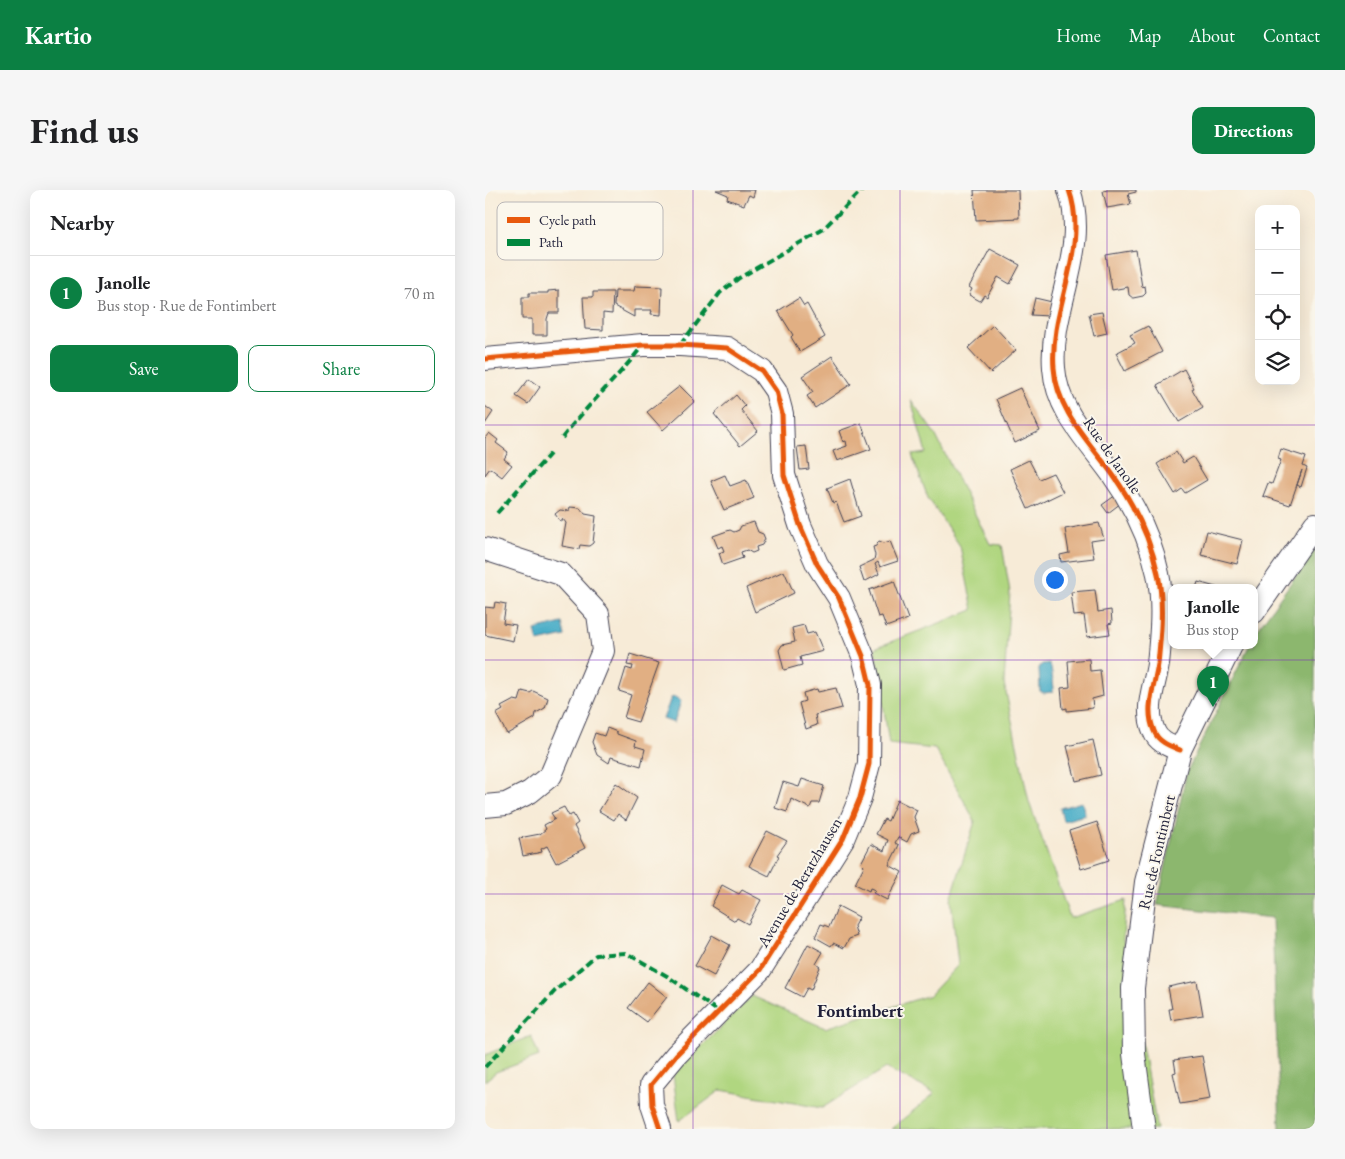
<!DOCTYPE html>
<meta charset="utf-8">
<style>
body{margin:0;font-family:"EB Garamond",serif;background:#f6f6f6;color:#202124}
.controls{position:absolute;right:15px;top:15px;display:grid;overflow:hidden;border-radius:10px;box-shadow:0 5px 20px #0002}
.controls button{width:45px;height:45px;display:grid;place-items:center;padding:0;border:0;border-bottom:1px solid #e0e0e0;background:#fff;color:#202124;font:25px sans-serif}
.you{position:absolute;left:569px;top:389px;width:18px;height:18px;margin:-12px;border:4px solid #fff;border-radius:50%;background:#1a73e8;box-shadow:0 0 0 8px #1a73e833}
.badge{display:grid;place-items:center;width:32px;height:32px;border-radius:50%;background:#0b8043;color:#fff;font-size:16px;font-weight:700}
.pin{position:absolute;translate:-50% -41px;filter:drop-shadow(0 1px 2px #0008)}
.pin::after{content:'';position:absolute;top:26px;width:18px;height:15px;background:inherit;clip-path:polygon(0 0,100% 0,50% 100%)}
.popup{position:absolute;left:683px;top:394px;width:90px;height:65px;box-sizing:border-box;display:grid;place-content:center;border-radius:10px;background:#fff;filter:drop-shadow(0 1px 4px #0005);font-size:16px;white-space:nowrap;color:#757577}
.popup b{font-size:19px;color:#202124}
.popup::after{content:'';position:absolute;left:50%;top:100%;margin-left:-10px;border:10px solid transparent;border-top-color:#fff}
.list{margin:0;padding:0;list-style:none}
h2{display:flex;justify-content:space-between;align-items:center;height:65px;margin:0;padding:0 20px;font-size:21px}
h2 small{font-size:16px;font-weight:400;color:#757577}
.list li{display:grid;grid-template-columns:32px 1fr auto;gap:15px;align-items:center;box-sizing:border-box;height:75px;padding:0 20px;border-top:1px solid #e0e0e0}
.list b{display:block;font-size:19px;white-space:nowrap}
.list p{margin:0;font-size:16px;white-space:nowrap;color:#757577}
.list em{font-size:16px;font-style:normal;color:#757577}
.actions{display:flex;gap:10px;padding:15px 20px}
.actions a{flex:1;padding:11px 0;border:1px solid #0b8043;border-radius:10px;text-align:center;font-size:18px;color:#0b8043}
.actions .main{background:#0b8043;color:#fff}
.icon{flex:none;width:28px;height:28px;fill:none;stroke:currentColor;stroke-width:2;stroke-linecap:round;stroke-linejoin:round}
.map{position:relative;flex:none;width:830px;height:939px;overflow:hidden;border-radius:10px}
header{display:flex;align-items:center;gap:30px;box-sizing:border-box;height:70px;padding:0 25px;background:#0b8043;color:#fff}
header strong{font-size:24px}
nav{display:flex;gap:28px;margin-inline-start:auto;font-size:18px}
.intro{display:flex;align-items:center;justify-content:space-between;box-sizing:border-box;height:120px;padding:0 30px}
h1{margin:0;font-size:35px}
.button{padding:12px 22px;border-radius:10px;background:#0b8043;color:#fff;font-size:18px;font-weight:700}
main{display:flex;gap:30px;padding:0 30px}
aside{flex:1;background:#fff;border-radius:10px;box-shadow:0 5px 20px #0002}
.map>svg:first-child{display:block}
.green{fill:#b0d680;stroke:#697c5e}
.forest{fill:#8cb76e;stroke:#576c54}
.water{fill:#48adc7;stroke:#356881}
.building{fill:#e1af83}
.lines{fill:none;stroke-linecap:round;stroke-linejoin:round}
.street-casing{stroke:#424052;stroke-width:24}
.street{stroke:#fff;stroke-width:22}
.quiet{stroke:#00873e;stroke-width:4;stroke-dasharray:8 4;stroke-linecap:butt}
.cycleway-casing{stroke:#fbf7ec;stroke-width:8}
.cycleway{stroke:#e8590c;stroke-width:5}
.grid{fill:none;stroke:#7b2cbf;stroke-width:1;stroke-opacity:0.55}
.labels{text-anchor:middle;stroke-width:4;stroke-linejoin:round;paint-order:stroke}
.street-label{font-size:16px;fill:#22223b;stroke:#fbf7ec}
.neighbourhood-label{font-size:18px;font-weight:bold;fill:#22223b;stroke:#fbf7ec}
.key{fill:#fbf7ec;stroke:#bab7b7;stroke-width:1}
.key-label{font-size:14px;fill:#22223b}
</style>
<header>
<strong>Kartio</strong>
<nav><a>Home</a><a>Map</a><a>About</a><a>Contact</a></nav>
</header>
<div class="intro"><h1>Find us</h1><a class="button">Directions</a></div>
<main>
<aside>
<h2>Nearby<small></small></h2>
<ul class="list">
<li><span class="badge">1</span><div><b>Janolle</b><p>Bus stop · Rue de Fontimbert</p></div><em>70 m</em></li>
</ul>
<div class="actions"><a class="main">Save</a><a>Share</a></div>
</aside>
<div class="map">
<svg width="830" height="939" viewBox="0 0 830 939">
<rect width="100%" height="100%" fill="#fbf7ec"/>
<filter id="ink" filterUnits="userSpaceOnUse"><feTurbulence type="fractalNoise" baseFrequency=".02" numOctaves="2"/><feDisplacementMap in="SourceGraphic" scale="10" xChannelSelector="R" yChannelSelector="G"/><feConvolveMatrix kernelMatrix="1 2 1 2 8 2 1 2 1" color-interpolation-filters="sRGB"/></filter>
<filter id="wash" filterUnits="userSpaceOnUse"><feTurbulence type="fractalNoise" baseFrequency=".0096" numOctaves="4" result="noise"/><feDisplacementMap in="SourceGraphic" scale="20" xChannelSelector="R" yChannelSelector="G"/><feGaussianBlur stdDeviation="1.12" result="paint"/><feColorMatrix in="noise" values="0 0 0 0 0 0 0 0 0 0 0 0 0 0 0 0 0 1.4 0 .05"/><feComposite in="paint" operator="in"/></filter>
<g filter="url(#wash)">
<rect width="100%" height="100%" fill="#f7ebd7"/>
<g class="green">
<path d="M426,210L450,244L505,354L517,355L525,402L519,493L544,612L585,728L641,710L638,749L672,939H406L450,903L401,878L337,918L236,900L194,931L188,885L267,806L340,838L445,805L473,775L466,709L490,631L450,559L404,554L390,458L488,420L475,356L443,308L427,265L441,263Z"/>
<path d="M46,846L54,866L11,882L0,891V865Z"/>
</g>
<path class="forest" d="M830,359V939H795L787,728L672,715L702,581L764,456H769V446L772,440Z"/>
<g class="water">
<path d="M77,433L80,446L53,452L50,440Z"/>
<path d="M557,474H564L566,477L569,498L567,502L559,503L555,501L554,478Z"/>
<path d="M190,507L196,511L189,533L178,529L186,508Z"/>
<path d="M597,612L600,625L578,631L575,618Z"/>
</g>
<g id="blocks">
<g class="building">
<path d="M231,0H270L268,7L264,5L259,15L242,9L243,5Z"/>
<path d="M489,0H533L534,28L491,30Z"/>
<path d="M623,0H651V2L643,4L646,14L622,18L618,1Z"/>
<path d="M505,59L535,75L525,94L513,87L502,107L499,105L495,111L484,105L487,99L484,97Z"/>
<path d="M651,60L657,97L660,96L661,103L658,106L648,108L644,105L643,97L627,100L621,65Z"/>
<path d="M150,96L177,97L176,125L166,124L167,120H149V127L129,116L130,101H149Z"/>
<path d="M74,100V123H64L62,129V145H47V129H37V107H44V103H63V101Z"/>
<path d="M108,102H128L127,124L118,123V140L100,139L98,107H108Z"/>
<path d="M314,108L319,116L322,114L340,147L315,162L306,147L308,145L293,121Z"/>
<path d="M550,108L567,112L564,126L546,125Z"/>
<path d="M617,122L622,143L609,146L604,124Z"/>
<path d="M508,135L531,160L506,183L483,158Z"/>
<path d="M663,136L677,162L640,181L631,163L650,153L645,145Z"/>
<path d="M347,166L366,194L330,218L322,206L328,202L317,186Z"/>
<path d="M699,179L709,198L707,199L718,218L694,232L672,195Z"/>
<path d="M44,189L55,197L43,214L31,206Z"/>
<path d="M195,196L210,211L178,240L162,222Z"/>
<path d="M535,198L555,241L530,253L511,209Z"/>
<path d="M251,205L260,216L256,220L273,241L255,256L229,224Z"/>
<path d="M0,216L8,222L0,234Z"/>
<path d="M376,233L386,259L352,271L348,261L362,256L361,251L358,252L354,241Z"/>
<path d="M4,243L13,250L11,253L23,262L19,269L27,275L17,287L5,278L0,285V248Z"/>
<path d="M321,256L324,279L315,280L312,257Z"/>
<path d="M796,259L821,267L818,276L822,278L816,297L812,295L817,280L805,315L778,306L783,293L787,294L796,270L793,269Z"/>
<path d="M691,262L698,273L708,267L722,290L700,303L697,299L690,304L672,274Z"/>
<path d="M544,270L554,289L568,283L578,302L543,319L525,279Z"/>
<path d="M240,285L245,296L261,290L269,308L239,320L226,291Z"/>
<path d="M365,289L376,326L359,332L351,312L348,313L342,298Z"/>
<path d="M631,305L636,313L623,323L617,315Z"/>
<path d="M85,317L95,318L100,324L111,326L108,353L104,356L95,355L94,359L77,356L81,333L78,329L75,331L70,324L75,320L84,321Z"/>
<path d="M269,332L273,342L278,344L280,349L277,355L271,357L272,361L267,363L262,360L256,362L258,368L238,375L234,363L239,361L237,356L233,358L228,346L245,340L249,342L254,340L256,336Z"/>
<path d="M614,333L619,349L606,351L609,368L576,372L575,365L584,363L580,339Z"/>
<path d="M722,341L758,350L752,374L716,365Z"/>
<path d="M394,351L399,353L405,351L413,371L395,377L393,372L390,374L394,384L379,392L374,377L389,370L390,365L388,357L391,356Z"/>
<path d="M299,381L309,403L270,422L261,398Z"/>
<path d="M409,391L423,429L401,437L397,426L393,427L384,400Z"/>
<path d="M713,392L734,398H711Z"/>
<path d="M610,400L613,422L626,420L627,433L623,434L625,444L602,447L599,425L589,426L586,402Z"/>
<path d="M10,412L21,414L18,433L31,435L28,451L0,445V417L9,418Z"/>
<path d="M319,435L322,444L330,442L338,461L315,467L317,475L299,480L294,460L297,455L310,452L307,438Z"/>
<path d="M145,464L174,473L153,532L139,528L146,505L134,501L141,478L147,480L148,476L142,475Z"/>
<path d="M604,469L605,481L615,480L618,506L607,509L608,518L582,521V518L578,519L576,498L585,497L583,471Z"/>
<path d="M351,498L357,518L330,525L332,535L321,539L314,513L320,511L318,503L332,499L333,502Z"/>
<path d="M37,501L45,503L48,501L63,508L60,518L51,523L50,528L22,544L11,524L18,520L16,517L29,510L34,511Z"/>
<path d="M122,538L132,542V544L151,551L150,556L160,559L156,576L126,567L124,573L112,565L107,552L110,543L119,546Z"/>
<path d="M608,550L616,585L591,591L582,556Z"/>
<path d="M317,589L339,596L334,613H327L325,618L306,609L302,622L290,618L298,592L314,597Z"/>
<path d="M131,593L152,608L141,630L133,624L129,630L114,621Z"/>
<path d="M412,610L432,620L429,627L434,641L426,644L422,652L413,647L410,653L414,655L404,675L417,682L402,710L388,703L390,700L385,698L384,701L370,694L379,676L376,673L386,654L399,661L403,650L391,644L399,629L403,631Z"/>
<path d="M79,617L84,626L88,624L93,633L89,636L100,658L71,673L62,656L56,659L57,662L38,666L34,648L55,644L61,639L59,635L70,629L66,623Z"/>
<path d="M612,632L624,670L596,679L584,641Z"/>
<path d="M282,641L302,651L292,665L294,666L284,686L264,676Z"/>
<path d="M237,695L254,704L257,700L276,710L263,734L252,728L250,731L226,716Z"/>
<path d="M353,716L374,727L369,736L372,746L364,749L359,758L348,753L346,756L330,747L336,734L344,737Z"/>
<path d="M227,745L245,755L229,786L210,776Z"/>
<path d="M323,754L338,762L331,774L335,777L326,800L322,798L317,807L300,798Z"/>
<path d="M712,791L718,825L686,830L684,819H687L683,797Z"/>
<path d="M163,792L182,807L162,832L143,818Z"/>
<path d="M717,866L725,909L695,914L688,883L691,882L689,870Z"/>
</g>
</g>
</g>
<g filter="url(#ink)">
<use href="#blocks" fill-opacity="0" stroke="#424052" stroke-width="1"/>
<g class="lines">
<defs>
<g id="street">
<path d="M584,0C605,59 564,118 569,178C572,222 605,252 628,285C650,316 665,347 673,384C679,413 676,444 673,474C670,496 659,518 669,541C673,552 685,556 695,560"/>
<path d="M0,169L158,155H195L242,158L277,181L291,201L297,224L299,285L315,335L332,374L354,408L378,466L385,495L384,574L375,608L358,649L275,780L191,865L166,895L167,915L175,939"/>
<path d="M0,359L76,384L113,424L118,461L66,585L45,602L21,614L0,616"/>
<path d="M769,422L830,334"/>
<path d="M659,939L649,864L648,798L661,692L695,560L746,456"/>
</g>
</defs>
<use href="#street" class="street-casing"/>
<use href="#street" class="street"/>
<g class="quiet">
<path d="M195,155L235,103L254,88L337,40L377,0"/>
<path d="M77,248C102,215 133,188 158,155"/>
<path d="M12,323L65,264"/>
<path d="M0,877L70,801L111,765L141,763L182,786L234,822"/>
</g>
<defs>
<g id="cycleway">
<path d="M584,0C605,59 564,118 569,178C572,222 605,252 628,285C650,316 665,347 673,384C679,413 676,444 673,474C670,496 659,518 669,541C673,552 685,556 695,560"/>
<path d="M0,169L158,155H195L242,158L277,181L291,201L297,224L299,285L315,335L332,374L354,408L378,466L385,495L384,574L375,608L358,649L275,780L191,865L166,895L167,915L175,939"/>
</g>
</defs>
<use href="#cycleway" class="cycleway-casing"/>
<use href="#cycleway" class="cycleway"/>
</g>
</g>
<path class="grid" d="M208,0V939M415,0V939M622,0V939M0,235H830M0,470H830M0,704H830"/>
<g class="labels">
<g class="street-label">
<text transform="translate(628 265) rotate(55)" y="6">Rue de Janolle</text>
<text transform="translate(671 662) rotate(-77)" y="6">Rue de Fontimbert</text>
<text transform="translate(314 692) rotate(-59)" y="6">Avenue de Beratzhausen</text>
</g>
<g class="neighbourhood-label">
<text x="375" y="827">Fontimbert</text>
</g>
</g>
<rect x="12" y="12" width="166" height="58" rx="8" class="key"/>
<rect x="22" y="27" width="23" height="6" fill="#e8590c"/>
<rect x="22" y="49" width="23" height="7" fill="#00873e"/>
<g class="key-label">
<text x="54" y="35">Cycle path</text>
<text x="54" y="57">Path</text>
</g>
</svg>
<div class="controls">
<button>+</button>
<button>−</button>
<button><svg class="icon" aria-label="locate" viewBox="0 0 24 24"><circle cx="12" cy="12" r="6"/><path d="M12 2v4M12 18v4M2 12h4M18 12h4"/></svg></button>
<button><svg class="icon" aria-label="layers" viewBox="0 0 24 24"><path d="M12 4l9 5-9 5-9-5zM3 14l9 5 9-5"/></svg></button>
</div>
<div class="you"></div>
<div class="pin badge" style="left:728px;top:517px">1</div>
<div class="popup"><b>Janolle</b>Bus stop</div>
</div>
</main>
